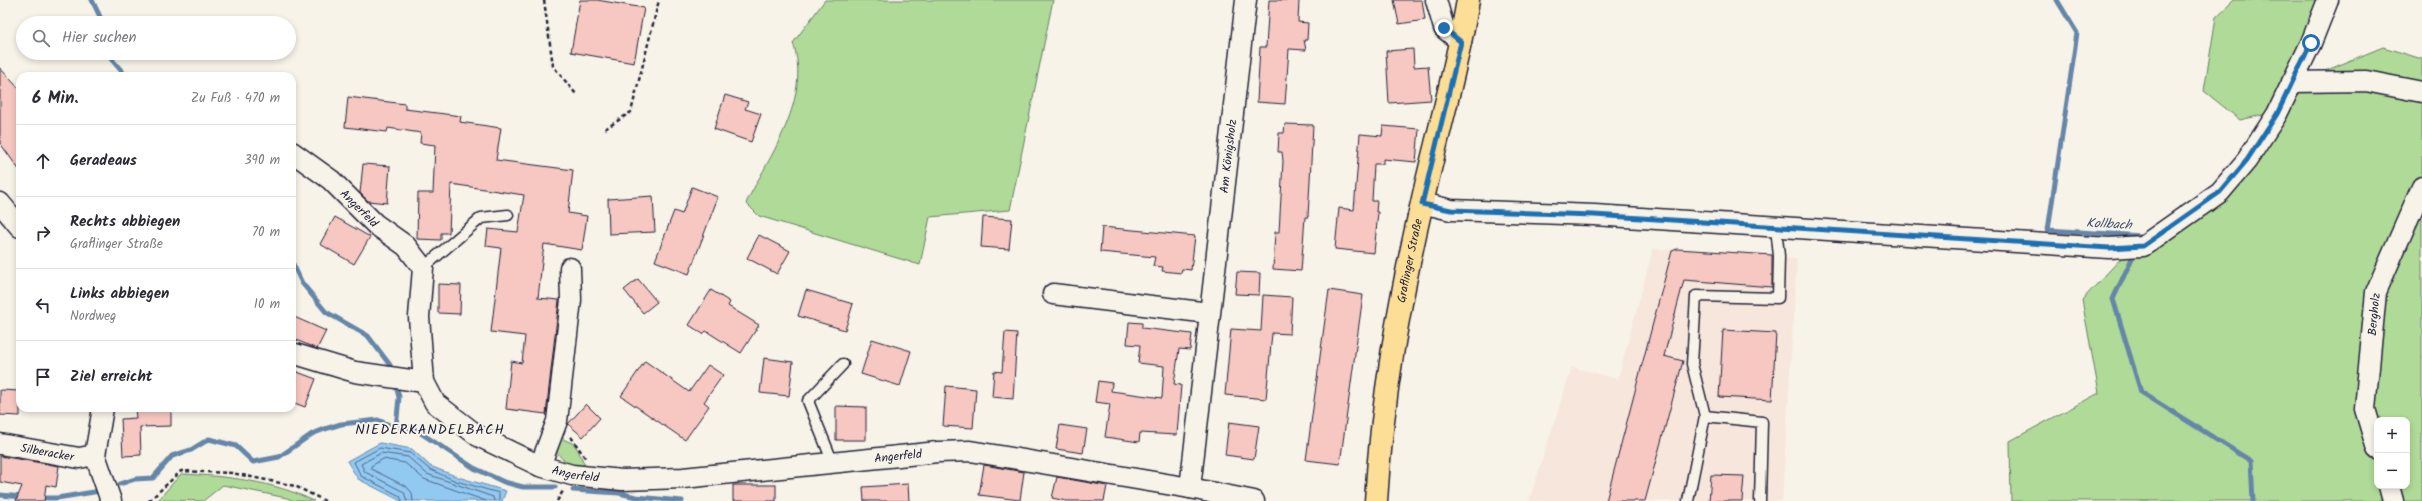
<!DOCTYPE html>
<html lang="de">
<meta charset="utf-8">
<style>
body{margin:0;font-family:Kalam,sans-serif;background:#f7f7f7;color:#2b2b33}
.controls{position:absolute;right:12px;bottom:12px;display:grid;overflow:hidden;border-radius:8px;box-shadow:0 2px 6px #0003}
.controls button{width:36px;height:36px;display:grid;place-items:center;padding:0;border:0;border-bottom:1px solid #e1e1e2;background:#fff;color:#2b2b33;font:20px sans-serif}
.stop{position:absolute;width:12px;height:12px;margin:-9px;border:3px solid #1f6fb2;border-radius:50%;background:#fff}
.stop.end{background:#1f6fb2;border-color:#fff;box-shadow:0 1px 4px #0008}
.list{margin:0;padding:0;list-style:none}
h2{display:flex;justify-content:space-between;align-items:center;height:52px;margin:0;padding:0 16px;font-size:17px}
h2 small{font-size:13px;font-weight:400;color:#7c7c81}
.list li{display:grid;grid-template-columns:26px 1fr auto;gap:12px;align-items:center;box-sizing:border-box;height:72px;padding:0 16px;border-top:1px solid #e1e1e2}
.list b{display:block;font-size:15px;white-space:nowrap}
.list p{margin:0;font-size:13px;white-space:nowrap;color:#7c7c81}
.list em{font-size:13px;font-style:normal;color:#7c7c81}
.icon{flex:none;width:22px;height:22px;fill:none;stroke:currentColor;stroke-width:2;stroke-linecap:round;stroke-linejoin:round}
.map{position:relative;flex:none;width:2422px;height:501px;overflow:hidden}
.search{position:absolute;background:#fff;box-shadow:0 2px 6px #0003;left:16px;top:16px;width:280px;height:44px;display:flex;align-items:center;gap:10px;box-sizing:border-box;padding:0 14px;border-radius:22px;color:#7c7c81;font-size:15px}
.panel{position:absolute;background:#fff;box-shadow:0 2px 6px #0003;left:16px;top:72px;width:280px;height:340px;border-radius:12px}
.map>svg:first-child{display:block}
.built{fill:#f7e6dc}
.green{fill:#b0da97;stroke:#697e69;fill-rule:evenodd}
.water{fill:#92c9f1;stroke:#6586a8}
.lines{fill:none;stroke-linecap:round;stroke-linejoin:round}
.shore{stroke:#4f6584;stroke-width:1}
.stream{stroke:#6586a8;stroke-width:5}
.building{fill:#f7c7c1;stroke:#22223b}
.service-casing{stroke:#22223b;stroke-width:13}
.minor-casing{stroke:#22223b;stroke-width:23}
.primary-casing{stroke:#22223b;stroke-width:25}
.path{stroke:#22223b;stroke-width:2.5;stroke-dasharray:4 3;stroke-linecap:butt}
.service{stroke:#f7f3e8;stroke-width:10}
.minor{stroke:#f7f3e8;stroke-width:20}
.primary{stroke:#fdde96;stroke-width:22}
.route{stroke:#1f6fb2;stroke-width:5}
.labels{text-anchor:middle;stroke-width:4;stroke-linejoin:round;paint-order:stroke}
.street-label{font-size:12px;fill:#22223b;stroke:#f7f3e8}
.water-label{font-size:13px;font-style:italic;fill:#445472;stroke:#f7f3e8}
.quarter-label{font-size:14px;letter-spacing:1px;fill:#22223b;stroke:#f7f3e8}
</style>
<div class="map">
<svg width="2422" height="501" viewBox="0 0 2422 501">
<rect width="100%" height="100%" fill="#f7f3e8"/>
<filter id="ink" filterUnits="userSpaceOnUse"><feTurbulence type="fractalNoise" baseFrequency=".025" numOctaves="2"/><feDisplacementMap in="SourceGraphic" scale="8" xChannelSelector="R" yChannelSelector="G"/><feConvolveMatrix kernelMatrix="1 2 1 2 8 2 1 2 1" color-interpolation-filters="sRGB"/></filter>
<g filter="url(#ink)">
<path class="built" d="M1653,249L1775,255V258L1797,259L1782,501H1529L1572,367L1618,379Z"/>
<g class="green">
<path d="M825,0H1053L1010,210L930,217L920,265L759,216L746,203C770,155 812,99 793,43Z"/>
<path d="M2234,0H2318L2271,113L2240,120L2204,91L2216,17Z"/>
<path d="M2383,47L2422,59V501H2011L2010,441L2099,393L2082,300L2125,254L2226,192L2291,85ZM2377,420H2407V486H2377Z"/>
<path d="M561,430L563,439L574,444L578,450L586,468C570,465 562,463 555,448Z"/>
<path d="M181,474C226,476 273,481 314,501H294L287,498L223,485L203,501L158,500Z"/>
</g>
<path class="water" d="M380,443L412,449L430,466L458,477L506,491L502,501H401L358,479L347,461Z"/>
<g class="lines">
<g class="shore">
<path d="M402,501L400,496L361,476L354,462L380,448L410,453L429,469L456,481L499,493V501"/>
<path d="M407,501L404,492L365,472L361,464L381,453L408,457L427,474L493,497L494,501"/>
<path d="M413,501L412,493L407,487L371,469V466L383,459L405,463L424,479L486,501"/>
</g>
<g class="stream">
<path d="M92,0L103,23"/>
<path d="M2057,0L2077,33L2048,230L2142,236L2140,241"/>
<path d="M111,53L113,61L126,76"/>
<path d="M2135,252L2113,299L2141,392L2251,461L2253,501"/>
<path d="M292,262L302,283L326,312L368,336L390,365L392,373"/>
<path d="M395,382L399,397L396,428"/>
<path d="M120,484L135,479L153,478L172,456L191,450L209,439L236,446L253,462L279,457L312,434L325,429L341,424L378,420L396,428H413L474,468L504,482L523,487H555"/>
<path d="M573,490L619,493L636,497L682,501"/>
<path d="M0,495L23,497"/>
<path d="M39,498H57L100,491"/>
</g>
</g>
<g class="building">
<path d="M580,0H597L644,8L634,63L571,52Z"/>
<path d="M1269,0H1299L1298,22L1308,23L1307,40H1304L1306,50L1289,49L1285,104L1257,102L1260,47H1266Z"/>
<path d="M1394,0H1422L1425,20L1399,24Z"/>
<path d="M1413,49L1414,67L1428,66L1431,100L1389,103L1386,51Z"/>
<path d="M0,68L20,90V171L0,143Z"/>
<path d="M725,95L748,102L745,109L761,114L751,142L714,129Z"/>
<path d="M348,97L405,104V109L461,116L460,122L501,128L496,160L573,170L568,213L587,216L582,250L544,244L538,298L559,300L546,414L506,409L511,361L522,363L525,336L491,332L501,248L486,246L488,229L518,232L524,195L451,184L449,233H441V240L417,239L418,193H433L435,145L420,143L421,133L388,128L387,132L345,127Z"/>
<path d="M1285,124L1313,125L1308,217H1305L1301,271L1273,269L1275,232H1279L1283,161L1282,152H1278L1279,133H1284Z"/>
<path d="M1383,126L1419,129L1416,162L1383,159V164H1374L1372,201H1377L1376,212H1378L1374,253L1335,249L1339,208L1354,210L1360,134L1382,136Z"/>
<path d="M363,164L390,166L387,203L368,201L360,193Z"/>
<path d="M692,187L718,197L689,274L655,261L674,211L682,214Z"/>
<path d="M653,196L655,232L609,234L608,199Z"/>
<path d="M335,217L370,237L354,264L320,244Z"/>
<path d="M983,217L1012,219L1009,249L981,247Z"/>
<path d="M1102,227L1195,236L1191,270L1182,269L1181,273L1162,271L1163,267L1153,266L1155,257L1100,252Z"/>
<path d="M759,235L790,251L777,274L747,258Z"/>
<path d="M1677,249L1772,255V287L1684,280L1664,356L1683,361L1645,501H1606L1672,251Z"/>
<path d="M1237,272L1260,273L1259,295L1235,294Z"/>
<path d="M638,279L657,302L643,313L624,290Z"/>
<path d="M438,284L461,285L460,314L438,313Z"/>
<path d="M711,290L730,302L728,306L759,325L741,353L706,331L703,334L689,325Z"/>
<path d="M806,290L853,304L845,330L798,316Z"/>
<path d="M1329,290L1363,295L1340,464L1306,460Z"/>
<path d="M1263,295L1292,297L1290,334L1272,333L1266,399L1225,395L1231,329L1261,331Z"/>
<path d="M292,316L326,331L317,349L292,338Z"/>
<path d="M1129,322L1142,323V328L1192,334L1190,350L1179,349L1174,384L1181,385L1177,435L1140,433L1139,442L1105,437L1110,404L1095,402L1098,381L1112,383L1111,391L1162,398L1164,366L1138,363L1140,345L1127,344Z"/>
<path d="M1723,330L1776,333L1772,400L1719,397Z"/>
<path d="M1005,332L1017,333L1013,399L992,397L994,371L1002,372Z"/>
<path d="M872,339L911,351L900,386L861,374Z"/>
<path d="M764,358L793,362L789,396L760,393Z"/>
<path d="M645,361L689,392L708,365L723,375L704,402L709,406L685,440L621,396Z"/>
<path d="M292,370L316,379L305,407L292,402Z"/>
<path d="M946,386L976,389L973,428L943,426Z"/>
<path d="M0,390L20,391V416L0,415Z"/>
<path d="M586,404L600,418L583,437L568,424Z"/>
<path d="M836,406L866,407V440H836Z"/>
<path d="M135,408H171V426L140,427L141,455L123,456L121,419L136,418Z"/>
<path d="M1229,422L1259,426L1254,459L1225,455Z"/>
<path d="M1060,425L1087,429L1083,453L1056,449Z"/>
<path d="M0,456L59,466L56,487L46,485L44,501H16L22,486L0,482Z"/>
<path d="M984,465L1024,472L1020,500L979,495Z"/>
<path d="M1711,475L1744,476L1742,501H1709Z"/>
<path d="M1057,477L1107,486L1104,501H1066L1052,498Z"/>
<path d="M908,484L909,501H864L863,487Z"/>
<rect x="733" y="485" width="43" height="16"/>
</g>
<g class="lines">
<defs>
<g id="service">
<path d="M423,268L481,218L508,215"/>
<path d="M1705,416L1762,422L1760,501"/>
<path d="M833,463L808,401L843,364"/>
<path d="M1688,501L1705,416L1692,364L1696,296L1778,298L1779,256L1776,228"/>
</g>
<g id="minor">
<path d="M1436,0L1444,28L1461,42"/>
<path d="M2292,82L2366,81L2422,92"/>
<path id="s1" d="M292,152L331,180L375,224L406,246L423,268L419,317L424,382"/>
<path d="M0,203L20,227"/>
<path d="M1422,203L1451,210L1594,215L2109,248L2143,246L2220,192L2247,160L2277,114L2311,43L2328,0"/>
<path d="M1053,294L1209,313"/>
<path id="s2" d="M292,353L355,372L424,382L435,403L478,436L540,466L572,475L622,480L683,478L938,452L970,451L1190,488L1254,501"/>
<path d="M103,408L95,455L111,501"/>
<path id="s3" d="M0,444L79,458L95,455"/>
<path id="s4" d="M2377,449L2365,409L2376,292L2422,187"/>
<path d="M540,466L557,421L571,300L570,268"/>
<path d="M2389,486L2393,501"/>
<path id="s5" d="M1190,488L1246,0"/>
</g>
<g id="primary">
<path id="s6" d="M1376,501C1382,398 1399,303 1422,203C1437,135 1457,69 1468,0"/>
</g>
</defs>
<use href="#service" class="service-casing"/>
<use href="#minor" class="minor-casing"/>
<use href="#primary" class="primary-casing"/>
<g class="path">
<path d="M544,0L553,66L576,94"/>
<path d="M605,129L631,112L659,0"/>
<path d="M571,437L586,459"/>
<path d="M149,501L181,471L232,473L295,486L325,501"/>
<path d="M557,501L563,491"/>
</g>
<use href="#service" class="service"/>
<use href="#minor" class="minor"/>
<use href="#primary" class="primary"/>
</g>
</g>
<g class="lines" filter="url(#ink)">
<path class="route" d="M1444,28L1461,42L1422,204L1451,210L1594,215L2109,248L2143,246L2220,192L2247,160L2277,114L2311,43"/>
</g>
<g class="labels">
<g class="street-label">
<text dy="4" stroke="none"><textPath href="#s5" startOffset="334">Am Königsholz</textPath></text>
<text dy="4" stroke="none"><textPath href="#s1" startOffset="88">Angerfeld</textPath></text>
<text dy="4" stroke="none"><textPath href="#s6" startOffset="243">Graflinger Straße</textPath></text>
<text dy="4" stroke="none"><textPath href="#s4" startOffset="137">Bergholz</textPath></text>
<text dy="4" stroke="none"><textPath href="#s3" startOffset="48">Silberacker</textPath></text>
<text dy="4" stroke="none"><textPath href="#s2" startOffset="643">Angerfeld</textPath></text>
<text dy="4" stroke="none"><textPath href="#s2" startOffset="319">Angerfeld</textPath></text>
</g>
<g class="water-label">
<text transform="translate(2109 223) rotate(3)" y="5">Kollbach</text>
</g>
<g class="quarter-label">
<text x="430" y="434">NIEDERKANDELBACH</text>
</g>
</g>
</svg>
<div class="controls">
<button>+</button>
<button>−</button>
</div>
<div class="stop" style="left:2311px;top:43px"></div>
<div class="stop end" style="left:1444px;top:28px"></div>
<div class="search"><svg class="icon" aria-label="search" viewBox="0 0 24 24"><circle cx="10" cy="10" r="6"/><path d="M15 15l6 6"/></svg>Hier suchen</div>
<section class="panel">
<h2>6 Min.<small>Zu Fuß · 470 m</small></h2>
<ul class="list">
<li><svg class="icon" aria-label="ahead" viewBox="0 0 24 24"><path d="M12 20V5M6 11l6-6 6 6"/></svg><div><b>Geradeaus</b></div><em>390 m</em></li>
<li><svg class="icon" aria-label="right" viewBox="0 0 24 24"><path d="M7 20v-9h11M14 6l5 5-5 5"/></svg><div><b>Rechts abbiegen</b><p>Graflinger Straße</p></div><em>70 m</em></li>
<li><svg class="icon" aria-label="left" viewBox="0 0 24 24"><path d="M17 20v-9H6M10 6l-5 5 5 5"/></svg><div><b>Links abbiegen</b><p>Nordweg</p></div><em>10 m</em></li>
<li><svg class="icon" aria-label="arrive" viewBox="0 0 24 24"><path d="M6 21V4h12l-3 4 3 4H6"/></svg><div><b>Ziel erreicht</b></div></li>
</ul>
</section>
</div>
